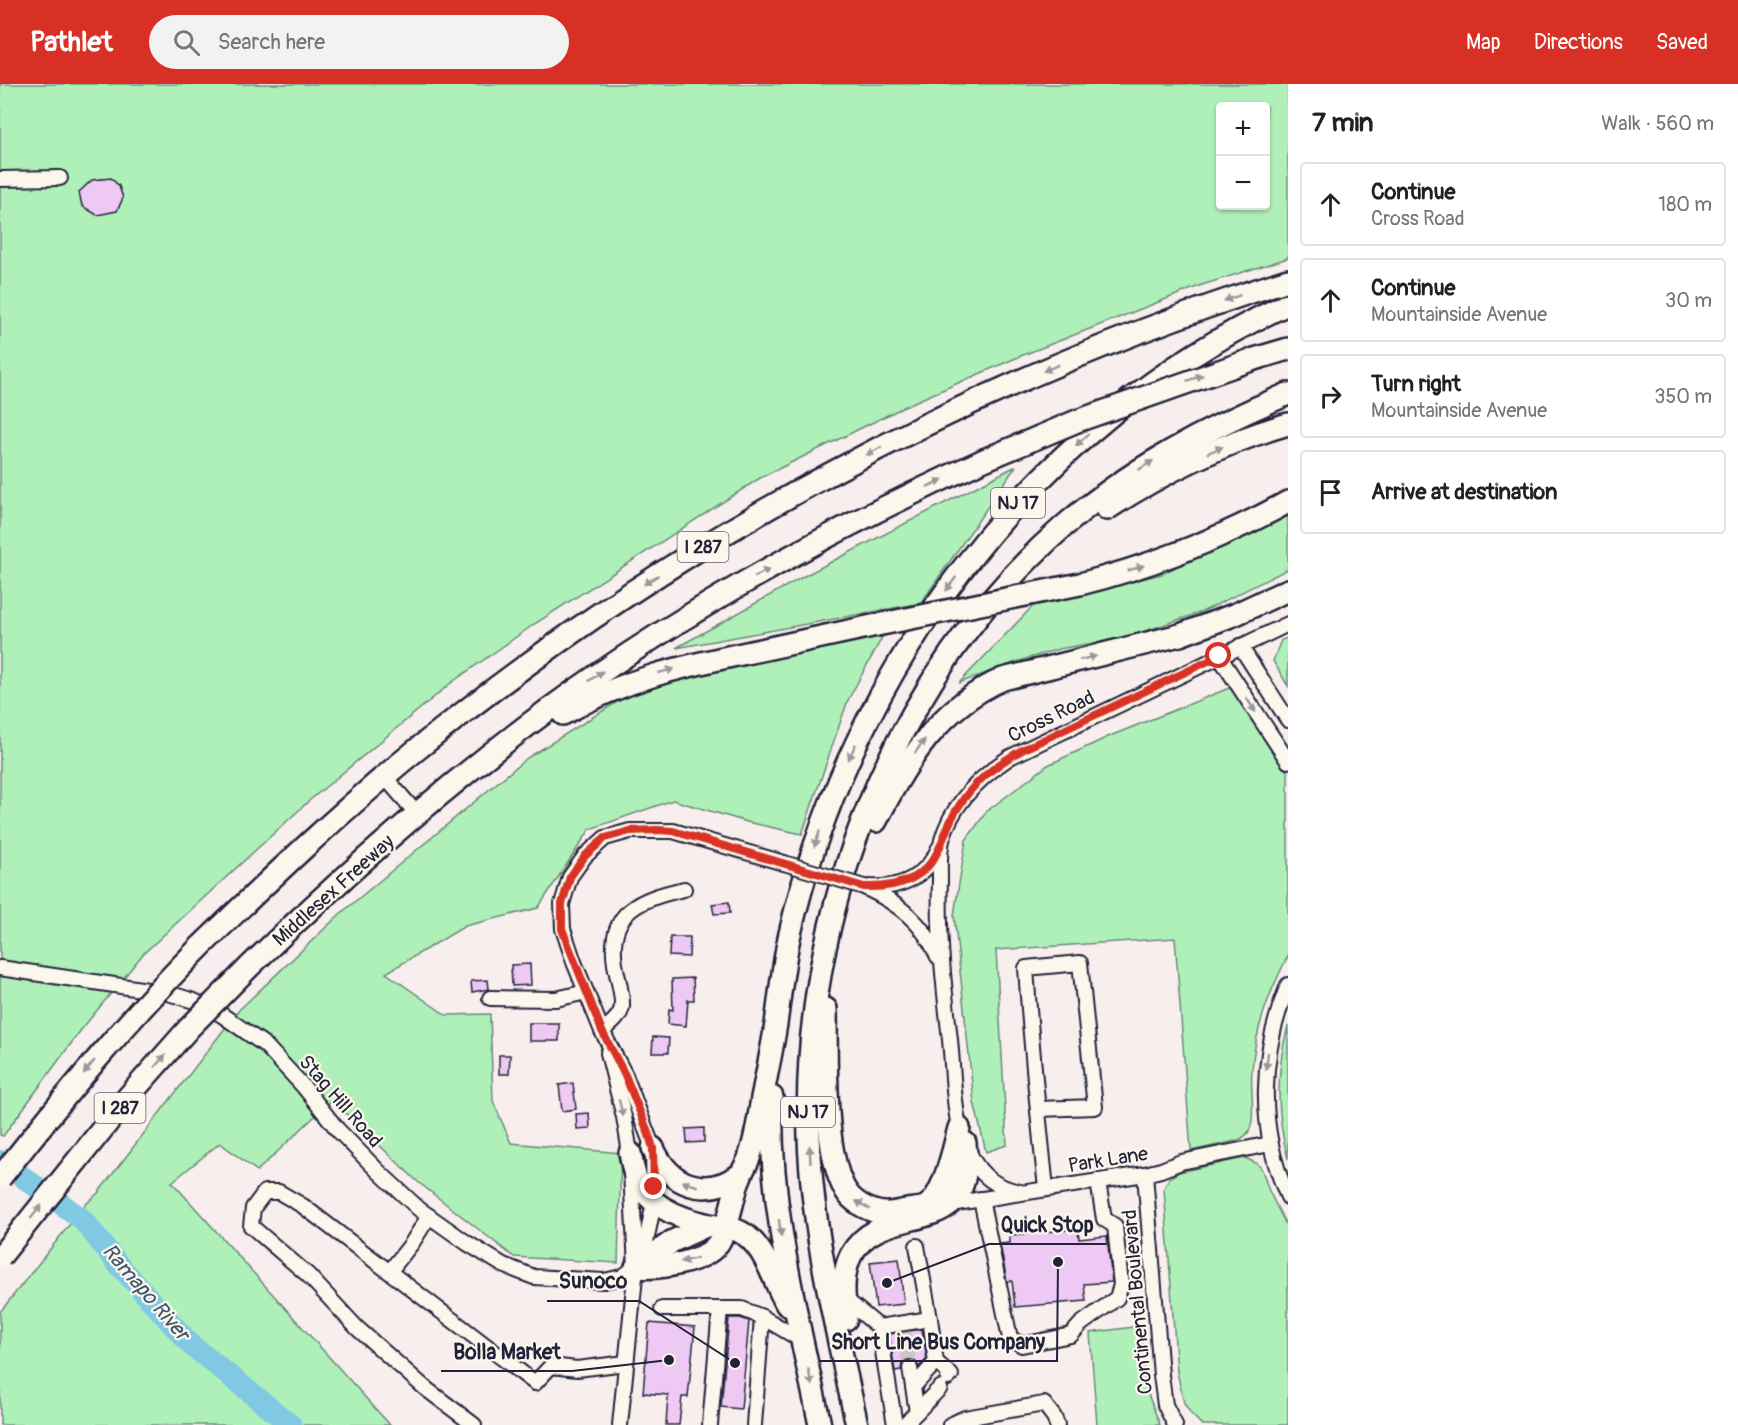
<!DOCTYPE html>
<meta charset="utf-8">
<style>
body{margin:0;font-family:Pangolin,sans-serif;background:#f2f2f2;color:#202124}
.controls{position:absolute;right:18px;top:18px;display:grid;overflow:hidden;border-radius:6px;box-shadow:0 2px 4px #0004}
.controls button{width:54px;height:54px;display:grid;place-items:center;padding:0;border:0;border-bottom:2px solid #e0e0e0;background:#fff;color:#202124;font:30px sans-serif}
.stop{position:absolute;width:18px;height:18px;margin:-14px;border:4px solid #d93025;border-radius:50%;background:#fff}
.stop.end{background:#d93025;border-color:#fff;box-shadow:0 2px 6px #0008}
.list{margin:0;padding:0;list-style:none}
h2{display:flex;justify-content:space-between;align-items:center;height:78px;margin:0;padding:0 24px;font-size:26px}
h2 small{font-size:20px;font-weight:400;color:#757577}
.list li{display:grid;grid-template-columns:39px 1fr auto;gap:18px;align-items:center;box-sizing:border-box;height:84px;margin:0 12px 12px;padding:0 12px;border:2px solid #e0e0e0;border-radius:6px}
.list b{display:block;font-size:22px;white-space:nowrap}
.list p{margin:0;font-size:20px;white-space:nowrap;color:#757577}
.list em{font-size:20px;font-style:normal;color:#757577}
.icon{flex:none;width:33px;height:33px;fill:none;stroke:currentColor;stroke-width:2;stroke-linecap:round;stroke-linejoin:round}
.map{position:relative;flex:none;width:1288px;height:1341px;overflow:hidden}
header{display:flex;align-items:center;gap:36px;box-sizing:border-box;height:84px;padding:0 30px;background:#d93025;color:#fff}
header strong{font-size:28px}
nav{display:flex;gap:33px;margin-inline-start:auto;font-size:21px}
.search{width:420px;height:54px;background:#f2f2f2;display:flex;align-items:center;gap:15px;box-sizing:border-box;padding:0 21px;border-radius:33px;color:#757577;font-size:22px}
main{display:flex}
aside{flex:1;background:#fff}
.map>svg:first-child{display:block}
.green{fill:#aff0b9;stroke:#68897a;stroke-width:1.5;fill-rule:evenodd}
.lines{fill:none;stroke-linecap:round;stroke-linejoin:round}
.river{stroke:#81c9e2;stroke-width:22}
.building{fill:#eec9f3;stroke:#22223b;stroke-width:1.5}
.minor-tunnel{stroke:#cdc5c9;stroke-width:14;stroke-dasharray:14 7;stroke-linecap:butt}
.minor-casing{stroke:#22223b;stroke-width:18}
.highway-casing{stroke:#22223b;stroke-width:26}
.minor{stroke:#fbf7ec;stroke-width:14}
.highway{stroke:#fbf7ec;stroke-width:21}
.minor-bridge-casing{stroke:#22223b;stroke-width:18;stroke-linecap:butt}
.highway-bridge-casing{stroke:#22223b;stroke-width:26;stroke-linecap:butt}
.minor-bridge{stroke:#fbf7ec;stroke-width:14}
.highway-bridge{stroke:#fbf7ec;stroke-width:21}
.oneway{fill:#99979c}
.route{stroke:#d93025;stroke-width:8}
.labels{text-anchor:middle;stroke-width:4.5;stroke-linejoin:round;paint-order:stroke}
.shield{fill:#fbf7ec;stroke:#636270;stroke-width:1.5}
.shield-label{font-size:18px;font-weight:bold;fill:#22223b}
.street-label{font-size:20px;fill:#22223b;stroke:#fbf7ec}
.water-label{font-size:21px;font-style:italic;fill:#3e546d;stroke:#fbf7ec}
.leader{fill:none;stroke:#22223b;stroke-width:2}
.callout-dot{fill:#22223b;stroke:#fbf7ec;stroke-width:2}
.callout-label{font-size:21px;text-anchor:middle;font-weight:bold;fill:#22223b;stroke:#fbf7ec;stroke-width:4.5;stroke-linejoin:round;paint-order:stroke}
</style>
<header>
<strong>Pathlet</strong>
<div class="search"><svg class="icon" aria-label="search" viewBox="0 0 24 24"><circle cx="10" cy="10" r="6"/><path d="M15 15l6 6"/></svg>Search here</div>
<nav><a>Map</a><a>Directions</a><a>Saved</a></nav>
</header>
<main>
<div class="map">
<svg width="1288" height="1341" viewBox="0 0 1288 1341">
<rect width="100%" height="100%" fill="#f8eeed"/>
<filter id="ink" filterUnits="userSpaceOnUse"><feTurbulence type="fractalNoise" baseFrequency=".0167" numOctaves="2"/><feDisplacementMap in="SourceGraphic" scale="12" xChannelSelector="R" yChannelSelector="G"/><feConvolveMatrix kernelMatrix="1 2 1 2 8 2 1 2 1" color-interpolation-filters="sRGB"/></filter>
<g filter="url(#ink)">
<g class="green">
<path d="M0,0H1288V174L1202,201L1023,271L914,318L760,394L536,539L451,599L310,716L143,870L81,946L3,1052L0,1051ZM1220,22H1266V122H1220Z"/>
<path d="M1016,382L921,519L676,564L806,491Z"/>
<path d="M1288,426V485L1202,528L1127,553L1059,565L1019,577L959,599L1033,522L1162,490Z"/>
<path d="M883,552L848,616L802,750L747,738L673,716L590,745L538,824L465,842L386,889L446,931L490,930L493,1017L511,1059L621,1069L618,1179L514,1173L418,1098L332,1016L257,1087L220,1059L172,1098L390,1341H0V1228L86,1120L98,1109L239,926L340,830L527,674L625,613L690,590Z"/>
<path d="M1288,554V602L1273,577L1281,556Z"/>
<path d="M1232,603L1288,689V872C1269,908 1255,945 1252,986C1250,1003 1255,1027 1251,1042C1249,1050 1243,1055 1235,1057L1191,1067L1175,854L996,866L1007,1061L986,1068L974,1018L954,831L966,756L987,727L1048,681L1110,652Z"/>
<path d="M1288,942V1075C1276,1030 1276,986 1288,942Z"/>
<path d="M1245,1074L1258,1080L1262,1086L1269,1107L1288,1145V1341H1202L1191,1330L1184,1319L1177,1288L1164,1104L1169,1094L1179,1088Z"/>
<path d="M1133,1243L1140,1244L1146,1305L1160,1341H1097L1090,1249Z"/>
</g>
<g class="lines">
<path class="river" d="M0,1077L81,1134L118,1180L191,1261L291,1341"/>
</g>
<g class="building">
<path d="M111,94L119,102L123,114L117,127L97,131L82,122L79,108L92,96Z"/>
<path d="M729,818L730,829L714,830L712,820Z"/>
<path d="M670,853H690L689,873L669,872Z"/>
<path d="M530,880L531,901L512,902L511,881Z"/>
<path d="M693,894L694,916H688L686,942L668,940L669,925L673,926L672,895Z"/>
<path d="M488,896L489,905L472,908L471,897Z"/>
<rect x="529" y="939" width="30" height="18"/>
<path d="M653,953L669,954L668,969H652Z"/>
<path d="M499,971H510L509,990H499Z"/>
<path d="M573,999L576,1025L562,1027L559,1001Z"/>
<path d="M589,1029L590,1044L577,1045L576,1030Z"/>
<path d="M704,1044V1058L687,1059L686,1045Z"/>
<path d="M1078,1145L1079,1155L1107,1152L1112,1198L1084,1200L1086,1217L1015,1223L1012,1197L1007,1198L1000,1160L1010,1159V1151Z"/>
<path d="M899,1175L904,1220L876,1223L870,1178Z"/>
<path d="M729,1234H740L749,1237L741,1325L721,1323Z"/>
<path d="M649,1239L695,1243L688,1313H682L679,1341H666L668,1311L643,1309Z"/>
<path d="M922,1245L927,1275L919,1283L914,1276L908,1275L902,1280L901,1286L895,1287L889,1250Z"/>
</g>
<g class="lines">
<path class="minor-tunnel" d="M904,1246L910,1284"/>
<defs>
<g id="minor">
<path d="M0,95L60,94"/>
<path d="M1240,562L1288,636"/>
<path d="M1219,572L1288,677"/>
<path d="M384,692L417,730"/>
<path d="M864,803C898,819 923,838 938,873"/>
<path d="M870,803C899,805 927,793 939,764"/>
<path d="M0,884L168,909L194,917L222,931L265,961L303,1002L338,1046L378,1087L419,1125L467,1159L503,1181L534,1193L604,1197L622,1193L636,1183L646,1158L654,1118L653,1064L625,991L602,947L574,878L563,845L562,820L570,793L585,772L605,754L630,747H673L784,779"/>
<path d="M1288,901C1260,970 1257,1044 1288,1113"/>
<path d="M490,914L556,915L586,908"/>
<path d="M602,947C610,941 621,933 622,922C623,911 617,892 615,880C607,827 640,815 684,805"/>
<path d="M608,969L624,1033L630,1069L636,1183L620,1341"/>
<path d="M1038,1025L1095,1023L1080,879L1026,884C1031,958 1038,1031 1046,1104"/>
<path d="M1145,1090L1161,1291L1165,1321L1175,1341"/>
<path d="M1020,1108C998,1104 981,1093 971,1072C966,1063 961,1053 959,1043C953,1015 953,985 950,956C944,903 938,851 940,797C940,784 939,769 942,756C952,720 980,693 1010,673L1288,540"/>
<path d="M981,1115L1010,1254L1022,1261L1071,1251L1081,1240L1117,1214L1121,1201L1115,1142L1104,1135L1098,1097"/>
<path d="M950,1120L1145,1090L1161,1086L1181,1078L1270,1060"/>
<path d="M917,1162L930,1235"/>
<path d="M390,1187L412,1159L429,1132"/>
<path d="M845,1215L879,1243L895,1341"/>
<path d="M662,1225H742L762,1233L803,1257"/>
<path d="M879,1243L930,1235L936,1278L951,1291L948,1294"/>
<path d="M910,1284L917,1328"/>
<path d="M913,1303L936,1278"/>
<path d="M474,1341L425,1304L357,1244L308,1191L251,1142L253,1124L265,1108H279L303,1122L535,1299L551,1282L577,1285L626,1279"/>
<path d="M710,1341L720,1225"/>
<path d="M754,1341L762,1233"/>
<path d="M904,1341L940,1304"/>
<path d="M950,1341L965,1334L1044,1320L1054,1333L1057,1341"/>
</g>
<g id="highway">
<path d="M1251,276L1288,265"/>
<path d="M1107,425C1163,388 1223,359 1288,340"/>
<path d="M1080,500C1152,482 1222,454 1288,418"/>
<path d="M563,630C624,595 684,582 751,568C793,559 835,550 877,541"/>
<path d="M876,737C906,678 940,622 1003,595L1180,551L1236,530L1288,506"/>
<path d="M200,863C270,795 340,728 415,667C673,457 971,296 1288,196"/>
<path d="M249,883C344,791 442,704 548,626C683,527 832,445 984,376"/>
<path d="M826,925C827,969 822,1076 848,1110C856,1120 871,1128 884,1129C891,1130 900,1127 907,1126C912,1125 920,1125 925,1123C944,1114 954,1063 959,1044"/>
<path d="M772,1013C768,1124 798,1233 820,1341"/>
<path d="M653,1064C670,1102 705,1115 741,1090"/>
<path d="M630,1069C632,1078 633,1088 637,1096C649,1123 682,1135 709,1141C723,1143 736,1143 748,1153C768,1170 774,1199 787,1221"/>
<path d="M636,1183C659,1185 709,1179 720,1156C731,1136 732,1112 741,1091C743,1085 747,1080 749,1074C756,1055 759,1034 762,1014C767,989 772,965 776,940C780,911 783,882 789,854C849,586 1036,335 1288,220"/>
<path d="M636,1183L673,1157L708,1141"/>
<path d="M846,1235C844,1214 841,1191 851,1171C883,1112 977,1163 965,1059"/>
<path d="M857,1341C837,1246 812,1151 809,1053C800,830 894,590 1064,442C1131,384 1207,344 1288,310"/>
</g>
</defs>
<use href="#minor" class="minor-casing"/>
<use href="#highway" class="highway-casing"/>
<use href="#minor" class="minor"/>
<use href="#highway" class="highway"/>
<defs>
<path id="minor-bridge" d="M784,779L864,803"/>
<g id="highway-bridge">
<path d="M984,376L1077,337L1251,276"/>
<path d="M877,541L1080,500"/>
<path d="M0,1094C63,1014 128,935 200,863"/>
<path d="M0,1173L128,1013L189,944L249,883"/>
</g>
</defs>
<use href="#minor-bridge" class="minor-bridge-casing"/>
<use href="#highway-bridge" class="highway-bridge-casing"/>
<use href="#minor-bridge" class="minor-bridge"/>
<use href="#highway-bridge" class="highway-bridge"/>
</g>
<defs><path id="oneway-solid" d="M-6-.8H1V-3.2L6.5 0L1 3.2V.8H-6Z" transform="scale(1.5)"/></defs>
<g class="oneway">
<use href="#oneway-solid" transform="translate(1232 214) rotate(161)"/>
<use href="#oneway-solid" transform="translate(1051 284) rotate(157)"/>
<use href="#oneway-solid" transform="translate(1195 294) rotate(-19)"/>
<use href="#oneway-solid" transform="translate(1082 356) rotate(137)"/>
<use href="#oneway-solid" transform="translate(1215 366) rotate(-23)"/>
<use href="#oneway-solid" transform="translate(874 367) rotate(152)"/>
<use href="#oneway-solid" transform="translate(1146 381) rotate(-33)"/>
<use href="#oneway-solid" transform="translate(935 399) rotate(-26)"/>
<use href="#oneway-solid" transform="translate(1136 484) rotate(-18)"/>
<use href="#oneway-solid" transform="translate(762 489) rotate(-29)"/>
<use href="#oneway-solid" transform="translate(651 496) rotate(147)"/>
<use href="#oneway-solid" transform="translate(951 500) rotate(126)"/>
<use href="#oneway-solid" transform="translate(1088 574) rotate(-14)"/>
<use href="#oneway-solid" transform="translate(666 587) rotate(-15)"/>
<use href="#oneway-solid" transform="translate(596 592) rotate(-34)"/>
<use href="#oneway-solid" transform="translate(1251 621) rotate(57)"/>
<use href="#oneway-solid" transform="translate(920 662) rotate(-54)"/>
<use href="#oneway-solid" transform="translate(852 668) rotate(115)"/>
<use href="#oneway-solid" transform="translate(817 755) rotate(109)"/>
<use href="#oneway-solid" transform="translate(160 977) rotate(-49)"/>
<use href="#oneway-solid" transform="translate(1267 977) rotate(97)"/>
<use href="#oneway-solid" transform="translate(89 983) rotate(130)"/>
<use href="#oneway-solid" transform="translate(621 1024) rotate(76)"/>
<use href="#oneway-solid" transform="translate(810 1070) rotate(-93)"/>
<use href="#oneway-solid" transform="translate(690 1100) rotate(-164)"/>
<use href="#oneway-solid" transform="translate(863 1121) rotate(-150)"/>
<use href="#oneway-solid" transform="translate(36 1128) rotate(-52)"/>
<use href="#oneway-solid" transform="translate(780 1144) rotate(82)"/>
<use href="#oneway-solid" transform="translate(689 1176) rotate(166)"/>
<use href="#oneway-solid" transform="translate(810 1293) rotate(78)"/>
</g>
</g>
<g class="lines" filter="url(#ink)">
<path class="route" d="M654,1103L653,1064L648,1048L625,991L602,947L562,845V820L570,793L585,772L605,754L630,747L657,746L673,747L864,803C894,804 924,797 938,767C945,752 949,736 959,722C975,696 998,679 1024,665L1219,572"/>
</g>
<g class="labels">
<g class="shield">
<rect x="991" y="404" width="54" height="30" rx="4.5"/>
<rect x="677.5" y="448" width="51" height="30" rx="4.5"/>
<rect x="94.5" y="1009" width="51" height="30" rx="4.5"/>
<rect x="781" y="1013" width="54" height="30" rx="4.5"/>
</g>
<g class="shield-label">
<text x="1018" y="425">NJ 17</text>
<text x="703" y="469">I 287</text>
<text x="120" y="1030">I 287</text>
<text x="808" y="1034">NJ 17</text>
</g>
<g class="street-label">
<text transform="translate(1051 632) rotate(-26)" y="7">Cross Road</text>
<text transform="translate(333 806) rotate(-42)" y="7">Middlesex Freeway</text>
<text transform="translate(341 1017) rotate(49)" y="7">Stag Hill Road</text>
<text transform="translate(1108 1075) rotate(-9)" y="7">Park Lane</text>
<text transform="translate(1137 1218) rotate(-95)" y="7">Continental Boulevard</text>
</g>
<g class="water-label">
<text transform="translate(146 1208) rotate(49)" y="7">Ramapo River</text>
</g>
</g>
<path class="leader" d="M887 1199L989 1160H1106M735 1279L639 1217H547M1058 1178L1057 1277H819M669 1276L572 1287H441"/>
<g class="callout-dot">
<circle cx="887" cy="1199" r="6"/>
<circle cx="735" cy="1279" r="6"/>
<circle cx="1058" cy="1178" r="6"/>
<circle cx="669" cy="1276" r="6"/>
</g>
<g class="callout-label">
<text x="1047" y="1148">Quick Stop</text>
<text x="593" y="1204">Sunoco</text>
<text x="938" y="1265">Short Line Bus Company</text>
<text x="507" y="1275">Bolla Market</text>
</g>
</svg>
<div class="controls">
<button>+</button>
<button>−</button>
</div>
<div class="stop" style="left:1219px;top:572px"></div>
<div class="stop end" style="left:654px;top:1103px"></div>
</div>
<aside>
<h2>7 min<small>Walk · 560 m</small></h2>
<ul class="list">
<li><svg class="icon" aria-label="ahead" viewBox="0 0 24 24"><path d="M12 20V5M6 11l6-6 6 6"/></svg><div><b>Continue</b><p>Cross Road</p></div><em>180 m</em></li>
<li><svg class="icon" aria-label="ahead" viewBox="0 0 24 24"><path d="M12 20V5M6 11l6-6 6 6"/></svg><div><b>Continue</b><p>Mountainside Avenue</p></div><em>30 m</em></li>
<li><svg class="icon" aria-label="right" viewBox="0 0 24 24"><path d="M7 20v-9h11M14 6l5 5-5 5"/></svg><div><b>Turn right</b><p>Mountainside Avenue</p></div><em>350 m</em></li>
<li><svg class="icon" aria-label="arrive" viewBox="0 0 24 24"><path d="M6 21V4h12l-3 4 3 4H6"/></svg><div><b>Arrive at destination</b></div></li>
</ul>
</aside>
</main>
